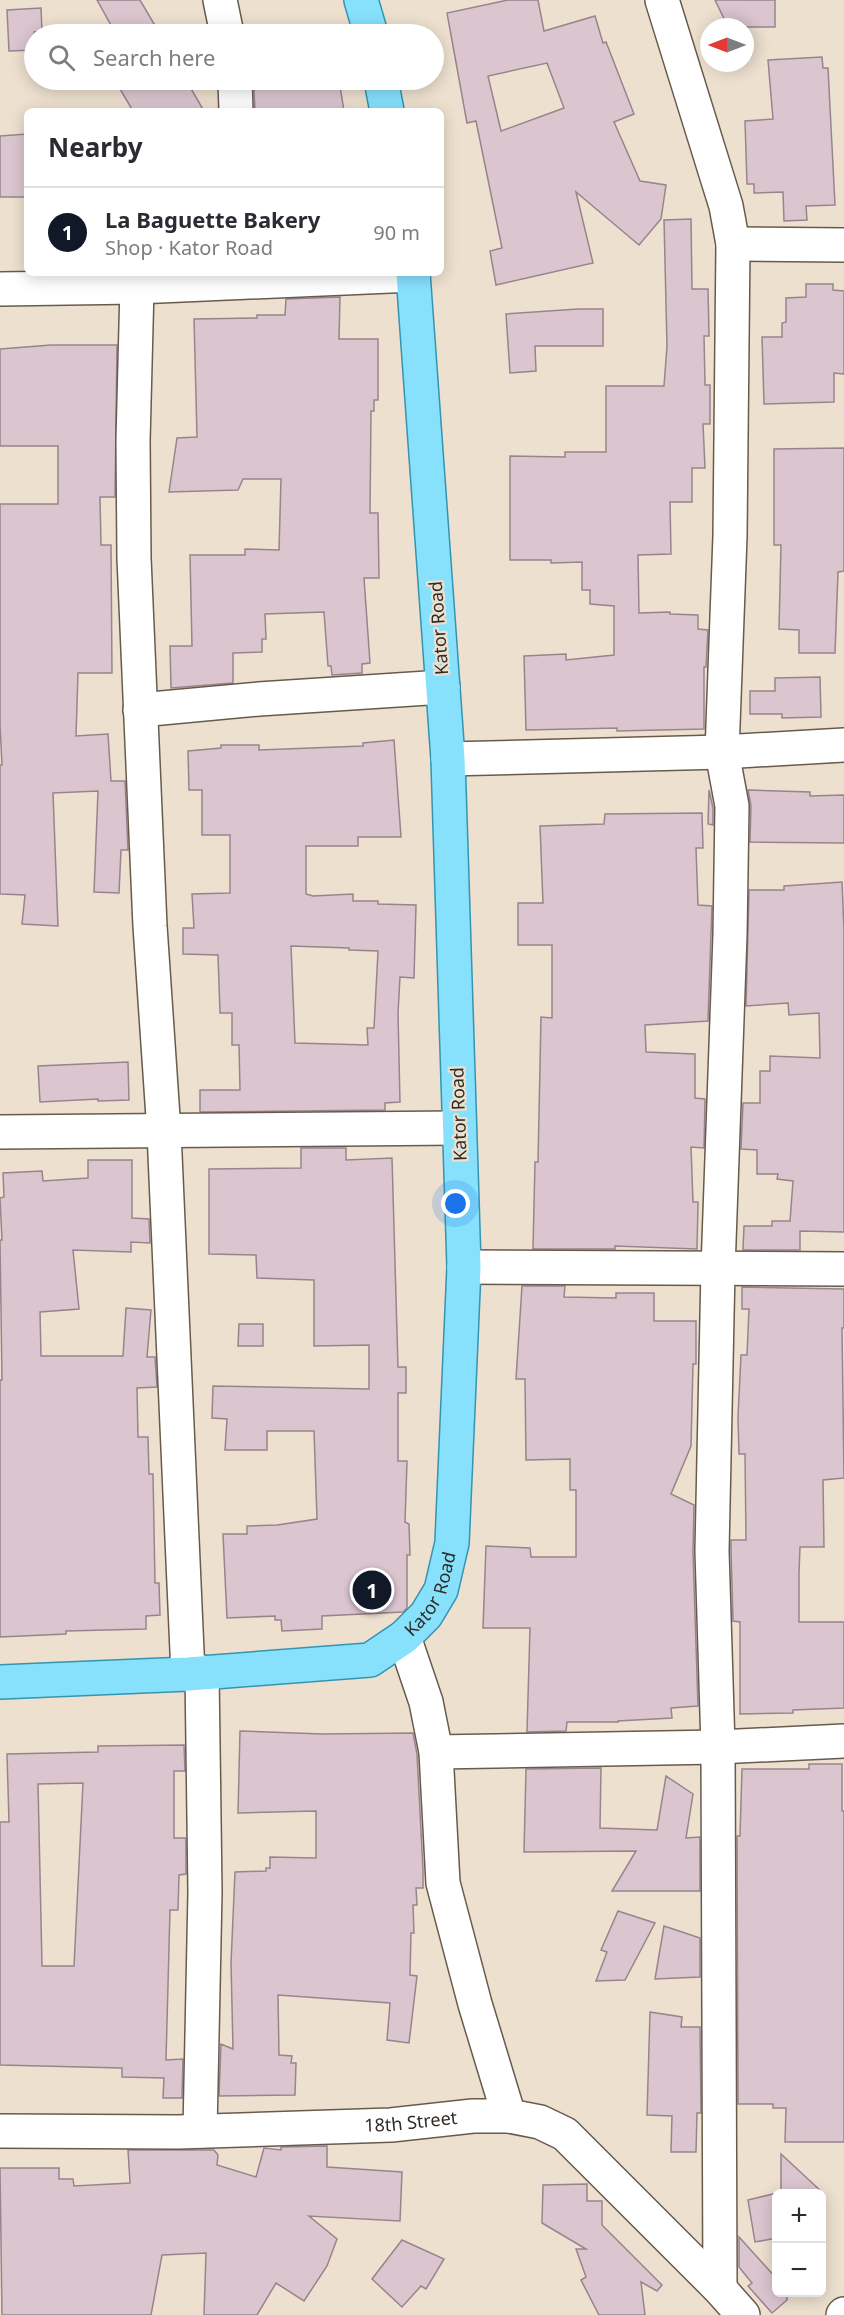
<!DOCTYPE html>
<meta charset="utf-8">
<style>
body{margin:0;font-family:"Noto Sans",sans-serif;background:#f7f7f7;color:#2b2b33}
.controls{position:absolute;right:18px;bottom:18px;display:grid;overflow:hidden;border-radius:9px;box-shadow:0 3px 15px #0003}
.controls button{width:54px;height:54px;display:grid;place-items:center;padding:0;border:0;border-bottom:2px solid #e1e1e2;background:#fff;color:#2b2b33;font:30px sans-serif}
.compass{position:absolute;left:700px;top:18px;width:54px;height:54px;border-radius:50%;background:#fff;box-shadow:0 3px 15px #0003;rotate:270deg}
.you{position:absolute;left:456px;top:1204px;width:21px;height:21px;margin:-15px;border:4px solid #fff;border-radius:50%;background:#1a73e8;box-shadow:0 0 0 9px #1a73e833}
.badge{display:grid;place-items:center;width:39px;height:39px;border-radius:50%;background:#111827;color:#fff;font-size:20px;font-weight:700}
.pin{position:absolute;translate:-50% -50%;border:3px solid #fff;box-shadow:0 2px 6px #0006}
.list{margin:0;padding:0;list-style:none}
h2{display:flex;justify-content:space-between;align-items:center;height:78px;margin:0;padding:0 24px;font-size:26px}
h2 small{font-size:20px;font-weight:400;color:#7c7c81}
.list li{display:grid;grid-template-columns:39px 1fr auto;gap:18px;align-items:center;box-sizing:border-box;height:90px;padding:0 24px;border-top:2px solid #e1e1e2}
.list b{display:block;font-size:22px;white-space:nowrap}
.list p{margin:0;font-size:20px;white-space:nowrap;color:#7c7c81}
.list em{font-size:20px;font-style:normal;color:#7c7c81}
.icon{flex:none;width:33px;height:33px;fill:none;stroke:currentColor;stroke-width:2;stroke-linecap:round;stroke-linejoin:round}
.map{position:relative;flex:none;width:844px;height:2315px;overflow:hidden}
.search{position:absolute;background:#fff;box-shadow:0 3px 15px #0003;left:24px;top:24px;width:420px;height:66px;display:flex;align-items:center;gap:15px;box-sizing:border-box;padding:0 21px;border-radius:33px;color:#7c7c81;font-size:22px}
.panel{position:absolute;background:#fff;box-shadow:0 3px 15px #0003;left:24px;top:108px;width:420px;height:168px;border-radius:9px}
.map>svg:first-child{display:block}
.building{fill:#dbc6d0;stroke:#98848d;stroke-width:1.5;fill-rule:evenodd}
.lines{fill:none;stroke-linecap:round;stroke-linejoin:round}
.minor-casing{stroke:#675b4d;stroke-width:36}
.major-casing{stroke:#3594b0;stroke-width:36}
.minor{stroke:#fff;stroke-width:33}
.major{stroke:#87e1fd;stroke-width:33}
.labels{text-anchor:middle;stroke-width:4.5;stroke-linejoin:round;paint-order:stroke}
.street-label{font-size:18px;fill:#312b25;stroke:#ede0cf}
</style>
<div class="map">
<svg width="844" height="2315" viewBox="0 0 844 2315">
<rect width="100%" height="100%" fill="#ede0cf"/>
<g class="building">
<path d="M97,0H140L160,34H116Z"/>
<path d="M508,0H538L544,31L595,16L603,43L606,42L634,114L614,122L640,181L666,185L661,219L639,245L576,192L593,263L496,285L490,251L502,248L476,121L467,123L447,13ZM547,63L564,108L501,131L488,76Z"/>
<path d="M715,0H775V27H728Z"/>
<path d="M41,8L42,31L34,32V50L9,51L7,10Z"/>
<path d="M822,57L823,68H828L835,205L806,206L807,220L784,221L783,192L754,193V184H747L745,121L773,119L768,60Z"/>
<path d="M137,80H186L204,111H133L120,89Z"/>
<path d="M257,80H339L344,111H255L254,91Z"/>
<path d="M27,134V197H0V136Z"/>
<path d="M691,219L692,289H708L709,336H704L705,385H710V424H703L705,468H692V502H670L671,554L638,555L639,613L670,612V614L698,615V629L708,630L706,667H704V729L617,731V728L526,730L524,656L566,654V660L614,655V606L590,604V590H582V562L551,563V560H510V456L565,457V452H606V386H664L667,346L664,220Z"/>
<path d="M806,284H833V290L844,291V374L834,373V402L764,404L762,337H782V323L786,322V298L806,297Z"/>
<path d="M340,297L339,339H378V400H374V411H371L370,513H378L379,578H364L370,663L362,664V673L332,675L331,666H328L324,612L265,614L266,639H262V652L233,653V683L171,688L170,646H192L190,555H245V549L279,550L281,479H243L238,490L169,492L177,438L197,437L194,319L257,318V315H285L286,299Z"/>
<path d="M578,309H603V346H535L536,371L510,373L506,314Z"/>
<path d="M51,345H117L115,497H100L101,545H111L112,673H78L76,736L108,734L111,781H125L128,850H121L119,893L94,892L98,791L53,793L58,926L22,924L25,895L0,894V765H2L0,725V504H58V446H0V349Z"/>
<path d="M844,448V571L838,572L835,653H799V630L779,629L781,545H774V449Z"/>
<path d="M820,677L821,717L782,718V714H750V691H775V678Z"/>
<path d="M394,740L401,837H358V846H306V894L313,896L353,894V901H378V904L416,905L414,978L400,977L398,1013L400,1102L385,1103V1110L200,1112V1090H240L239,1045H232V1013H220L218,955L183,954V928H194L192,894L230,893V835H202V790H189L188,751L221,748V745H259V750L363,746V743ZM291,946L349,948V950L378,951L374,1028H367L368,1045L295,1043Z"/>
<path d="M709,790L713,808V825L708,824Z"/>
<path d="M748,790L810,792V796L844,795V843L750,842L751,806Z"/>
<path d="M702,813L703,848H696L698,905L712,906L708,1021L645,1025L646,1052L695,1054V1098L705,1099L704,1148L691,1147L693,1202H698L697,1249L615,1246V1249H533L535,1162H538L541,1017L552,1018V945H518V903H543L540,826L604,824L605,814Z"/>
<path d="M842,882L844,930V1232L800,1231V1250H743L744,1226H772V1221H790L793,1181L777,1179L778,1174H757V1150L741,1149L743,1103H760V1071H770V1056L820,1058L819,1013L789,1015L788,1003L746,1006L749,890H784V886Z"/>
<path d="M128,1062L129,1100L98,1101V1099L40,1102L38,1066Z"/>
<path d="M301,1148H346V1160L392,1158L398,1367H406V1393H398V1461H407L405,1522L409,1524L410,1555H407V1608L403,1612L322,1616V1629L282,1631L281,1620H275V1616L227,1618L223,1534H247V1526L277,1525L317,1519L314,1431H267V1450H225L227,1419L212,1418L213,1386L369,1389V1345L314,1346V1280L257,1278L256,1255L209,1254V1169L301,1168Z"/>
<path d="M88,1160H132V1218L149,1219L150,1243L131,1242V1252L73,1250L79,1309L40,1312L41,1356H123L126,1308L151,1310L147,1357H155L157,1387L137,1388L138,1437H148L149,1474H153L155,1583H159L160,1615L146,1616V1629L66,1631V1634L0,1637V1380H2L0,1240H2L0,1198L4,1197L3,1173L42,1171L43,1181L88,1178Z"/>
<path d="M522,1286H565L564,1297L616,1298V1293H654V1321H696V1364H693L691,1446L671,1494L694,1505L693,1552L698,1706L671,1708L672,1718L618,1721V1722H567L566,1731L527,1732L530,1628H483L486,1546L530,1548L531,1557H576V1490H570V1459L526,1460L525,1379H516Z"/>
<path d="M742,1287L844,1289V1328H842L844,1478L823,1480L824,1547H800L799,1573V1622H844V1708L793,1710V1713L740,1714V1622L733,1621L731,1551V1540H746L745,1454H739L738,1417L741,1355H747L749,1309H742Z"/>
<path d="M239,1324H263V1346H238Z"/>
<path d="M240,1731L322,1734L413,1733L417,1754L423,1869V1888H416L417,1905H413L414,1933H411L410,1975L417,1976L409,2043L387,2040L390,2003L278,1995L279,2055L292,2056L291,2063H296L295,2095L219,2096L221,2044L233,2049L231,1963L235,1872L266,1871V1868H270V1857L316,1858V1811L238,1813Z"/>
<path d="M184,1745L185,1771H174V1838H186V1874L179,1875L178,1910H170L166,2060L183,2059L182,2098H163L164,2078L122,2077V2068L0,2065V1822H9L7,1754L98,1752V1746ZM83,1783L74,1966H42L38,1784Z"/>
<path d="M809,1764H842V1811H844V2142H785L786,2108H773V2104H738L737,1836H740L742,1769H809Z"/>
<path d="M601,1768L600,1828L657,1830L666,1776L693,1794L686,1838L700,1837V1891H612L636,1851L524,1852L526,1769Z"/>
<path d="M618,1911L655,1923L625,1980L596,1981L607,1952L601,1950Z"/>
<path d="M664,1926L700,1938V1977L655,1979Z"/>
<path d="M650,2012L682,2017L681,2027H700L701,2113H697L696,2152H671L672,2116L647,2115Z"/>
<path d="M327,2146V2167L402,2172L400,2221L309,2216L337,2239L327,2266L304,2301L276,2283L257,2315H204L206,2253L162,2255L151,2315H2L0,2168H59V2179H73L74,2186L130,2183L128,2150H214L218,2155L217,2165L256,2177L264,2148L281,2150V2147Z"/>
<path d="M781,2154L823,2193H781Z"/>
<path d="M587,2184V2201H602V2225L662,2285L657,2291L641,2282L645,2315H599L581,2280L586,2277L576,2249H586L542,2223L543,2185Z"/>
<path d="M777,2193V2238L755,2242L748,2200Z"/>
<path d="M739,2237L777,2279V2292H787V2300L772,2313L748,2286L752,2283L739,2267Z"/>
<path d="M402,2240L444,2259L426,2289L421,2286L402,2307L372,2279Z"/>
</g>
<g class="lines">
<defs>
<g id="minor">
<path d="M220,0L227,34"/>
<path d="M662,0L726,206L733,244L730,536L722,752L732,806L730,935L718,1269L712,1551L718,1747L720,2289"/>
<path d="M235,80L236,111"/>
<path d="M733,244L844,245"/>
<path d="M137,287L133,441L134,558L150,926L164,1132L188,1674"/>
<path d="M0,289L137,287L413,275"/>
<path d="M140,710L259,699L443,687"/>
<path d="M448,759L722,752L844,745"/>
<path d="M0,1132L459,1128"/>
<path d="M464,1267L844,1269"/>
<path d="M404,1637L426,1702L436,1752L443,1883L475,2004L509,2116"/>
<path d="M436,1752L718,1747L844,1741"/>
<path id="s1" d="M0,2131L178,2132L391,2125L473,2116H509L540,2122L565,2134L720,2289L743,2315"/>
<path d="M200,2131L205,1892L202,1672"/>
<path d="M843,2315L844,2314"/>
</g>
<g id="major">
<path d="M361,0L371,34"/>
<path d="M381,80L387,111"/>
<path id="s2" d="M0,1682L188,1674L370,1660L404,1637L426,1615L441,1590L452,1543L464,1267L448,759L413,273"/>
</g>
</defs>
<use href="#minor" class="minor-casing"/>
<use href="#major" class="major-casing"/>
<use href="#minor" class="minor"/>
<use href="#major" class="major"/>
</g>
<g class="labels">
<g class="street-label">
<text transform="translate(439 628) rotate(-94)" y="6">Kator Road</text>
<text transform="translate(459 1114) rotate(-92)" y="6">Kator Road</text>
<text dy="6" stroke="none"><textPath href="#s2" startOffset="464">Kator Road</textPath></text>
<text dy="6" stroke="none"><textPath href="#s1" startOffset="411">18th Street</textPath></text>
</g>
</g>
</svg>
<div class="controls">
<button>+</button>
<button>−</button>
</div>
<svg class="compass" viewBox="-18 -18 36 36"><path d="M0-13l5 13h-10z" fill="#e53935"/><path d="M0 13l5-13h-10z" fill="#7c7c81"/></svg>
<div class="you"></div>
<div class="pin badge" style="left:372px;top:1590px">1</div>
<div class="search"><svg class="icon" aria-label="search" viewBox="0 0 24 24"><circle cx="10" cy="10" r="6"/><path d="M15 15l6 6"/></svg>Search here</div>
<section class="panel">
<h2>Nearby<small></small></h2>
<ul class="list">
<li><span class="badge">1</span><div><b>La Baguette Bakery</b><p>Shop · Kator Road</p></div><em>90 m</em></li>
</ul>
</section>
</div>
